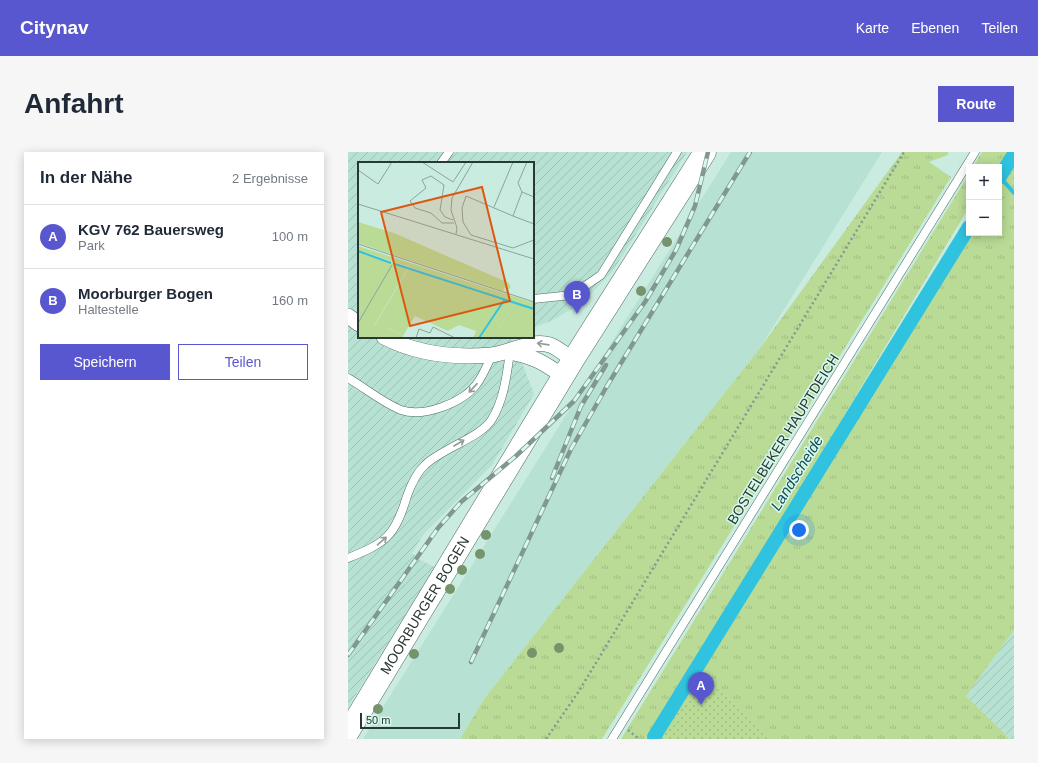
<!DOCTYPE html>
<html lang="de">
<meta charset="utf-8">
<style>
body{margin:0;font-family:Helvetica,sans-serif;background:#f6f6f7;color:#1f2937}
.controls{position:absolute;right:12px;top:12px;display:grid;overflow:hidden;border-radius:0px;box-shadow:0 2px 10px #0003}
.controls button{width:36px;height:36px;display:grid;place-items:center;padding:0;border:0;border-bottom:1px solid #e0e1e3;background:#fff;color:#1f2937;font:20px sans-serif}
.scale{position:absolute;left:12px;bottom:10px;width:100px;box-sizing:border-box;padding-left:4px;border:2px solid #2a3833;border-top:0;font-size:11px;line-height:14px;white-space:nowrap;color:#2a3833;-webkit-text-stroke:3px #d7f9ed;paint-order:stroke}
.you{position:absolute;left:451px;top:378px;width:14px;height:14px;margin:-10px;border:3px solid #fff;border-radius:50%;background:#1a73e8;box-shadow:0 0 0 6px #1a73e833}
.badge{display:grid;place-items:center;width:26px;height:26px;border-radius:50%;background:#5957cf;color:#fff;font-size:13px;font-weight:700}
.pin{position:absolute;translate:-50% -33px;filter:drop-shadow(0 1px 2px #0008)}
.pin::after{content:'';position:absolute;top:21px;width:14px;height:12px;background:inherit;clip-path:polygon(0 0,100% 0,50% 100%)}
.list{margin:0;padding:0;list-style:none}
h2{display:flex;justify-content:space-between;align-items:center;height:52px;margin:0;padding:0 16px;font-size:17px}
h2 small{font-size:13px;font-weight:400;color:#747a83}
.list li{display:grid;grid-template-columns:26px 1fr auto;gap:12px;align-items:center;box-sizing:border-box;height:64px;padding:0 16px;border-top:1px solid #e0e1e3}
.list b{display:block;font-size:15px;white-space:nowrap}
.list p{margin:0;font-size:13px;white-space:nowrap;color:#747a83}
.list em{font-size:13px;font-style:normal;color:#747a83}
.actions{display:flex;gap:8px;padding:12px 16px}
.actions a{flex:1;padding:9px 0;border:1px solid #5957cf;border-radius:0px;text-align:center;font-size:14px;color:#5957cf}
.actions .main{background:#5957cf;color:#fff}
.map{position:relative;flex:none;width:666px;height:587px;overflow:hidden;border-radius:0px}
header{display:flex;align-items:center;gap:24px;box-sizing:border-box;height:56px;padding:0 20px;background:#5957cf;color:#fff}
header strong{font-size:19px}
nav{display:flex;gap:22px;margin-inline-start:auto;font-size:14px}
.intro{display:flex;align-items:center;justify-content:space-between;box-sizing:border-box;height:96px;padding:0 24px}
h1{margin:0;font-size:28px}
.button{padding:10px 18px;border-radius:0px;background:#5957cf;color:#fff;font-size:14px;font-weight:700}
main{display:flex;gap:24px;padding:0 24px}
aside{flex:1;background:#fff;border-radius:0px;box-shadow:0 2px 10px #0003}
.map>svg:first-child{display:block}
.built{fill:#b7e1d3}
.industrial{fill:url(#industrial-furrows)}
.grass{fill:url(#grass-tufts)}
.garden{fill:url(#garden-dots)}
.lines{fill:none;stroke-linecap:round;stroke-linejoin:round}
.stream{stroke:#2fc3e0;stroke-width:4}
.canal{stroke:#2fc3e0;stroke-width:14}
.service-casing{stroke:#4e6d63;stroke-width:9}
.minor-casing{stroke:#4e6d63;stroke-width:16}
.secondary-casing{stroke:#4e6d63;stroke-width:23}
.path{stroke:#819a91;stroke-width:2.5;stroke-dasharray:2 3;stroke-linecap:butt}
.service{stroke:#fff;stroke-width:8}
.minor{stroke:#fff;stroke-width:15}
.secondary{stroke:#fff;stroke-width:22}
.rail-casing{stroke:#809890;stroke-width:4.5}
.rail{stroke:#d7f9ed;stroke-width:3;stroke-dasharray:9;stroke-linecap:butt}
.tree{fill:#76946c}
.oneway{stroke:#949c99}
.labels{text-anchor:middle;stroke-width:3;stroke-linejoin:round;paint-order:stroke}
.street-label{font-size:14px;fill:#2a3833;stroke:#d7f9ed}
.water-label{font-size:15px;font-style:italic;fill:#0e4b57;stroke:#d7f9ed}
.inset-river{fill:none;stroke:#2fc3e0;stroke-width:2}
.inset-road{fill:none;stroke:#8aa49b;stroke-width:1}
.view{fill:#de570e;fill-opacity:0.15;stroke:#de570e;stroke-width:2}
.inset-edge{fill:none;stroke:#2a3833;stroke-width:2}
</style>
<header>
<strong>Citynav</strong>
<nav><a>Karte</a><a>Ebenen</a><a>Teilen</a></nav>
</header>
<div class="intro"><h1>Anfahrt</h1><a class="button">Route</a></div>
<main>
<aside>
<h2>In der Nähe<small>2 Ergebnisse</small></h2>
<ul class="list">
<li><span class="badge">A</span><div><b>KGV 762 Bauersweg</b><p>Park</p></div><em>100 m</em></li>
<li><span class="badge">B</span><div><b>Moorburger Bogen</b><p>Haltestelle</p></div><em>160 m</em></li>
</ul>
<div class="actions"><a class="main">Speichern</a><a>Teilen</a></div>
</aside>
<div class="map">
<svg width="666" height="587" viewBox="0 0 666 587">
<defs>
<pattern id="industrial-furrows" width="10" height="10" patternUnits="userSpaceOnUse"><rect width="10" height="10" fill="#b7e1d3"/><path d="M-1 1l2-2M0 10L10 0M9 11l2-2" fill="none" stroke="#9ec2b6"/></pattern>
<pattern id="grass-tufts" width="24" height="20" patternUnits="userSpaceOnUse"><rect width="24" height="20" fill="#b9db96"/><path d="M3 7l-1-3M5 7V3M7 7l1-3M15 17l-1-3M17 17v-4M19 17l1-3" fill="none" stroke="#9fbd82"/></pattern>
<pattern id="garden-dots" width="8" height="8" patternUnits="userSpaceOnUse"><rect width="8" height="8" fill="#b9db96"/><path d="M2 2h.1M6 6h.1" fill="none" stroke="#9fbd82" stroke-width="1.8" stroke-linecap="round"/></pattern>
</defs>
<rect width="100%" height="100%" fill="#caece0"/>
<path class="built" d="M383,0H534L412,196L136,547L112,587H15Z"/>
<g class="industrial">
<path d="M0,0H339L265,119L235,150L205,168L185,176V11H11V185H164L186,242L144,313L75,383L64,401L72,408L87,415L0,555Z"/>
<path d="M666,478V587H662L618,544Z"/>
</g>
<g class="grass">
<path d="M554,0H600V3L581,10L603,25L254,587H112L136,547L412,196Z"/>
<path d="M634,0H663L649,15H625Z"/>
<path d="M621,22V55L346,514L297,587H273Z"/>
<path d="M657,22L666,32V478L618,544L662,587H421L352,519L621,81H651V32Z"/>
</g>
<g class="garden">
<path d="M666,8V32L657,22Z"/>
<path d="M346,514L352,519L421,587H298Z"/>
</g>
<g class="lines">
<path class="stream" d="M652,25L666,41"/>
<g class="canal">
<path d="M651,26L666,2"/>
<path d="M306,585L621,75"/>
</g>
<defs>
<g id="service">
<path d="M93,11L101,0"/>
<path d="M185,147L224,143L253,123L329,0"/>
<path d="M0,226C17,236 35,251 53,258C75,266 114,251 128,233C135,224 139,213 144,203"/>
<path d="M0,406C38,391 47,384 59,344C63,333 68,321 77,313C93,297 134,285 144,267C156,248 159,221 162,200"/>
<path d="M264,587L627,0"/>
</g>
<g id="minor">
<path d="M0,164L11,172"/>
<path d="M36,185C69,202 106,206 143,203C162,201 183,187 202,193C210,196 218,203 225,208"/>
<path d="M162,200C185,204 196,211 215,224"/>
</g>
<g id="secondary">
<path id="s1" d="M0,580L225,208L357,0"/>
</g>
</defs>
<use href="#service" class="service-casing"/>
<use href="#minor" class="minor-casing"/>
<use href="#secondary" class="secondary-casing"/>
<g class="path">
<path d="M280,578L291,587"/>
<path d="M198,587L231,539L556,0"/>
</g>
<use href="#service" class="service"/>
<use href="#minor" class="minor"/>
<use href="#secondary" class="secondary"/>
<defs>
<g id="rail">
<path d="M204,326L233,254L258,213"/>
<path d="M0,503L90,376L113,350L168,304L226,249L297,150L328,98L347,54L360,0"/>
<path d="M123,510L223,297L259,234L402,0"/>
</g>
</defs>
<use href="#rail" class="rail-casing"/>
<use href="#rail" class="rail"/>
</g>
<g class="tree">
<circle cx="319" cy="90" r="5"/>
<circle cx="293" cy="139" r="5"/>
<circle cx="138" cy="383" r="5"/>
<circle cx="132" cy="402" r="5"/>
<circle cx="114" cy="418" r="5"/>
<circle cx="102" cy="437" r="5"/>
<circle cx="211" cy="496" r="5"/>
<circle cx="184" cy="501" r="5"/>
<circle cx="66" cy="502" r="5"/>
<circle cx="30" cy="557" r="5"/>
</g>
<defs><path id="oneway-shaft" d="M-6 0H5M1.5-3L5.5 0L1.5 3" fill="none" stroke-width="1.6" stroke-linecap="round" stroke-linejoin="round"/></defs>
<g class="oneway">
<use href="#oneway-shaft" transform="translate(195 192) rotate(-172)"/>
<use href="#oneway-shaft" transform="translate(125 236) rotate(133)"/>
<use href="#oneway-shaft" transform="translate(111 291) rotate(-30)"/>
<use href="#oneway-shaft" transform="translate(34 389) rotate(-41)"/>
</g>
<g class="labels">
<g class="street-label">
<text transform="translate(435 287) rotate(-58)" y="5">BOSTELBEKER HAUPTDEICH</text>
<text dy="5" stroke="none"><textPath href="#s1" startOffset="148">MOORBURGER BOGEN</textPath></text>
</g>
<g class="water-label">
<text transform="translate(449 321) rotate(-58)" y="5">Landscheide</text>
</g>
</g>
<g transform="translate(10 10)">
<rect width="176" height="176" fill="#caece0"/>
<path d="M0,60L36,71L151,121L153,126L149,128L147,125L145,129L0,81ZM0,84L176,141V147L0,88ZM50,107L148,138L122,176H115L118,169L101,163L90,169L57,154L45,174L30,166L27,168L16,165Z" fill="#b9db96"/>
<path d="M157,141L176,147V176H134Z" fill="#b9db96"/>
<path d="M0,88L50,106L16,164L27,168L29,166L45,174L44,176H0ZM148,138L157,141L134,176H122Z" fill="#b9db96"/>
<path class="inset-river" d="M0,89L33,101M37,102L176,147M121,176L147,137"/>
<path class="inset-road" d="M64,0L95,20L108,0M169,0L160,21L164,30L176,35M0,8L20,22L34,0M164,30L155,54L108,34L104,46L105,60L113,73L155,86L176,78M0,42L176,97M136,45L155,0M155,54L176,62M95,58L87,55L82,48L86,23L73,14L64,18L68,26L52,39L57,46L73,51L84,61H96M98,72L99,66L93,48L94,36L115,0M0,82L176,140M0,161L34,103M58,176L61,167L72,171L75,165L97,176"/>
<path class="view" d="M124,25L152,139L52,164L23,50Z"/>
<rect width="176" height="176" class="inset-edge"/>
</g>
</svg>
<div class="controls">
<button>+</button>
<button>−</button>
</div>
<div class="scale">50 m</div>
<div class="you"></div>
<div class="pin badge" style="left:353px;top:553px">A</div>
<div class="pin badge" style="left:229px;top:162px">B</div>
</div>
</main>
